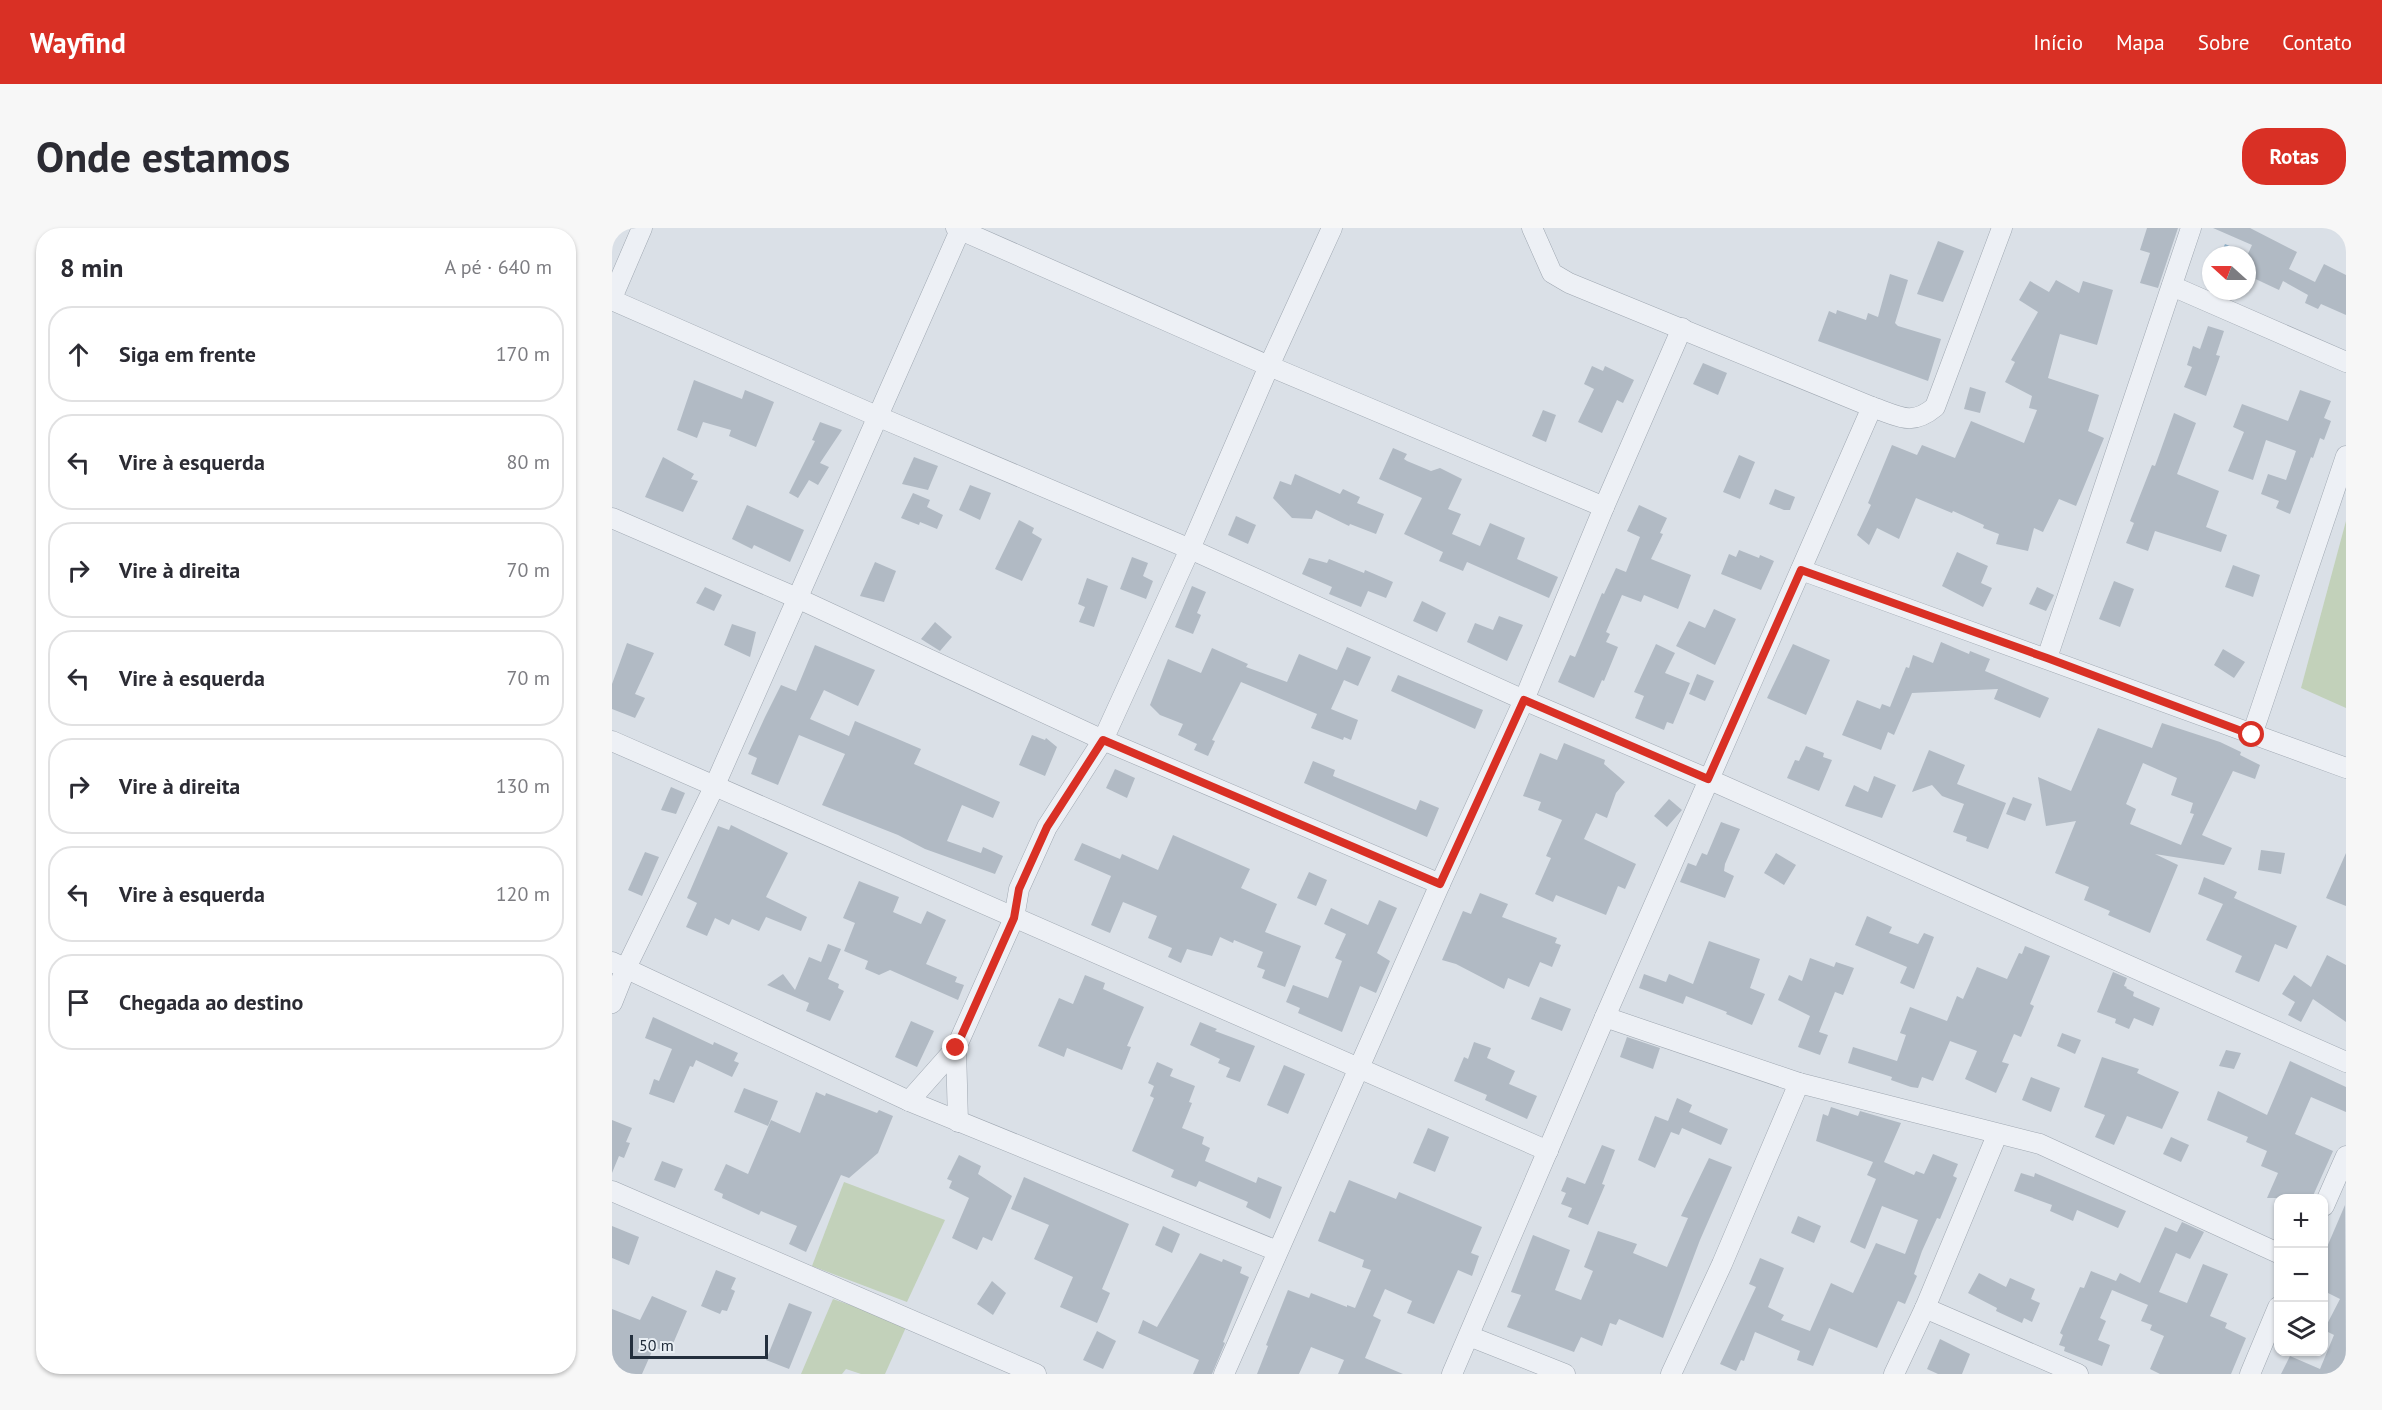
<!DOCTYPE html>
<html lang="pt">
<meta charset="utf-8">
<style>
body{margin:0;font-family:"PT Sans",sans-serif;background:#f7f7f7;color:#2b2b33}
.controls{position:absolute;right:18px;bottom:18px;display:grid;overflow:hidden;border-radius:12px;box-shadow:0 2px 4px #0004}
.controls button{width:54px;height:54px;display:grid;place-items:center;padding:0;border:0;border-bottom:2px solid #e1e1e2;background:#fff;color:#2b2b33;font:30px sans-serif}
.compass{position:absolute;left:1590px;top:18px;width:54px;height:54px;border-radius:50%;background:#fff;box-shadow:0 2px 4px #0004;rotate:291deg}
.scale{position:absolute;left:18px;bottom:15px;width:138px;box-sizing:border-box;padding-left:6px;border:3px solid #232f3d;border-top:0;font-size:16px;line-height:21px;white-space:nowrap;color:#232f3d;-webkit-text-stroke:4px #e9eff4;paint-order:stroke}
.stop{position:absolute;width:18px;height:18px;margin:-14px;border:4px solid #d93025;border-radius:50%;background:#fff}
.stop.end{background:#d93025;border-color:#fff;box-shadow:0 2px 6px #0008}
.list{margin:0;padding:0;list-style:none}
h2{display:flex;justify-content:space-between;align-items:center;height:78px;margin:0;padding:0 24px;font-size:26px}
h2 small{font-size:20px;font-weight:400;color:#7c7c81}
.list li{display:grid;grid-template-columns:39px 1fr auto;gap:18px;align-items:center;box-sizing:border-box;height:96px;margin:0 12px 12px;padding:0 12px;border:2px solid #e1e1e2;border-radius:24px}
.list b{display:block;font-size:22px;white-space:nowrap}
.list em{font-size:20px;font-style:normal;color:#7c7c81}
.icon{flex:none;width:33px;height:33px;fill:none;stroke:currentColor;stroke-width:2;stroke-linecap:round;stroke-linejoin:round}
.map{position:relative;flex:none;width:1734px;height:1146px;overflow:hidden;border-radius:24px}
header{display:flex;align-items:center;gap:36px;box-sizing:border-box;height:84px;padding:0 30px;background:#d93025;color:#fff}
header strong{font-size:28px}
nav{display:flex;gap:33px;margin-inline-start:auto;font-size:21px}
.intro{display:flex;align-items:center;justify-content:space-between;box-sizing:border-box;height:144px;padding:0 36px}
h1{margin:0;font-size:42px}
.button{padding:15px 27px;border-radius:24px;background:#d93025;color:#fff;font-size:21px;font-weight:700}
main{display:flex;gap:36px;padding:0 36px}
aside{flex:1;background:#fff;border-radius:24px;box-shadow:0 2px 4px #0004}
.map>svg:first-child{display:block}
.green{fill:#c2d1ba}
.water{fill:#91b2cb}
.building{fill:#b1bac4;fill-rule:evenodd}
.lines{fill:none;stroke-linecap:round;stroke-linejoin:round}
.minor-casing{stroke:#9fa7b1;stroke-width:21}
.minor{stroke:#edf0f5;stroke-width:20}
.route{stroke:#d93025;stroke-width:8}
</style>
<header>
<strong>Wayfind</strong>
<nav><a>Início</a><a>Mapa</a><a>Sobre</a><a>Contato</a></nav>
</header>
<div class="intro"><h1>Onde estamos</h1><a class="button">Rotas</a></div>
<main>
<aside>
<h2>8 min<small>A pé · 640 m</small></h2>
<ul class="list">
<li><svg class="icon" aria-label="ahead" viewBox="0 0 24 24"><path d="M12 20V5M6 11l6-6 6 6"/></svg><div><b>Siga em frente</b></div><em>170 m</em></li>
<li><svg class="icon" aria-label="left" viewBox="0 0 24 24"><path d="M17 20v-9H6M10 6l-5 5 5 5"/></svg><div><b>Vire à esquerda</b></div><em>80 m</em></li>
<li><svg class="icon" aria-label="right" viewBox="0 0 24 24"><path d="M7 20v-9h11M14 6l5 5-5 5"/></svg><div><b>Vire à direita</b></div><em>70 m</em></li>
<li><svg class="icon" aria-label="left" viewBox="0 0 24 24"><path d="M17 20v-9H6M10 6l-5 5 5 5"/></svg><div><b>Vire à esquerda</b></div><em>70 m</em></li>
<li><svg class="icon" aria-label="right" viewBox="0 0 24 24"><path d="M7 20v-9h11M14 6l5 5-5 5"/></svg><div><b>Vire à direita</b></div><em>130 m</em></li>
<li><svg class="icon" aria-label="left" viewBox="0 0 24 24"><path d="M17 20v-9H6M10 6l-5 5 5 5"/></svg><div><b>Vire à esquerda</b></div><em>120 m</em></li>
<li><svg class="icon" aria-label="arrive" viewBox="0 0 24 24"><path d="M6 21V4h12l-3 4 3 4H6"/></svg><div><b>Chegada ao destino</b></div></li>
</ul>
</aside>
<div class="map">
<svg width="1734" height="1146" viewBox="0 0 1734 1146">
<rect width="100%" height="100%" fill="#dae0e7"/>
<g class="green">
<path d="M1734,293V480L1689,460Z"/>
<path d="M232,954L333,992L295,1074L200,1038Z"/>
<path d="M221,1071L295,1097L273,1146H249L234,1141L230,1146H189Z"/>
</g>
<path class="water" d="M1613,16L1627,22L1625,27H1608Z"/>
<g class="building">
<path d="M1535,0H1566L1546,60L1528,55L1538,25L1528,22Z"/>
<path d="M1601,0H1638L1685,24L1677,41L1703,54L1712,36L1734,47V87L1709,76L1706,81L1693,75L1696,67L1671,53L1667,62L1635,47V28L1640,17Z"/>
<path d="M1326,13L1352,23L1331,74L1305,66Z"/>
<path d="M1278,46L1296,52L1283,95L1286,98L1329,111L1316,153L1206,113L1217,83L1224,86L1225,82L1254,92L1256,85L1266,89Z"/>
<path d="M1444,52L1467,65L1471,53L1501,62L1485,117L1448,106L1436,150L1487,167L1476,203L1492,210L1464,278L1447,271L1431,304L1422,300L1416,323L1384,316L1387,306L1371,300L1372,297L1341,283L1340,285L1304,270L1287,311L1265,300L1257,317L1245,307L1259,277L1256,275L1280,217L1305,227L1310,217L1343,230L1359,193L1412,215L1425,182L1417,180L1420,168L1393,154L1403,134L1399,132L1426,84L1407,72L1418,53L1437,64Z"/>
<path d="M1596,98L1612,103L1604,127L1608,128L1594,168L1572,159L1580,139L1575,137L1581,118L1588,121Z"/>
<path d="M1091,135L1115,145L1106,167L1081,156Z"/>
<path d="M980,138L991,143L993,138L1022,152L1011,175L1005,172L990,205L966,194L982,161L972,156Z"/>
<path d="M82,152L130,171L133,162L162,174L144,219L117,208L119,202L91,194L85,210L65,202Z"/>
<path d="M1358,159L1374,164L1368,185L1352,181Z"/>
<path d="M1688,162L1719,173L1712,190L1719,193L1712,212L1708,210L1701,230L1699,229L1678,286L1664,280L1667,273L1649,266L1656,246L1674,252L1684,223L1654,212L1641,252L1616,243L1632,204L1621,199L1630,176L1676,193Z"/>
<path d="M931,182L944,187L934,214L920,208Z"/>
<path d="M1562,185L1584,195L1565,246L1607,263L1594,299L1615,307L1609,324L1543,303L1536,323L1514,315L1522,295L1518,293L1540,237L1543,238Z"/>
<path d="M208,194L230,202L208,235L217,239L206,257L197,252L186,270L177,265L203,213L200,212Z"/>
<path d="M781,220L795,226L792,231L795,233L819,243L828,240L850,251L836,281L849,286L840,306L868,318L878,295L913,310L905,331L946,349L937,370L855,334L851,343L827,333L831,324L792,306L810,270L767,251Z"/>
<path d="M1127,227L1143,234L1128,271L1111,264Z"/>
<path d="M51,229L82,246L79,251L86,253L71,284L33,269Z"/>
<path d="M302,229L326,238L316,262L290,256Z"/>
<path d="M683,246L728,266L731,261L748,269L745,275L772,286L764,306L738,296L737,298L704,282L700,291L680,290L661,270L668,253L679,257Z"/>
<path d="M358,257L379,265L368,292L347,282Z"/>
<path d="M1163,261L1183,269L1178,282H1172L1157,276Z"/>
<path d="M301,265L318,272L315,279L331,287L325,301L308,294L307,297L289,290Z"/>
<path d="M135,277L192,302L178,334L142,317L140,321L120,311Z"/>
<path d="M1027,277L1055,290L1048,305L1051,306L1039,331L1079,347L1066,381L1032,367L1029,374L1010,367L994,404L998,406L994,414L1006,419L992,453L990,452L982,470L946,454L958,427L963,429L990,365L992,366L1004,340L1014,344L1028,309L1015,303Z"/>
<path d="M624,288L644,297L636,316L616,307Z"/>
<path d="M407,292L422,300L420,305L430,311L410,353L383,341Z"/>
<path d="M1127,322L1147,330L1148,327L1162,333L1149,362L1109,346L1117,326L1124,329Z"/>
<path d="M1345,324L1376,338L1369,355L1380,360L1371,379L1330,358Z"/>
<path d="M520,329L536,335L531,348L541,353L534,371L508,361Z"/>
<path d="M697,330L715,335L717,331L752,345L753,342L781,354L774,370L756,363L749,379L717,366L720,359L690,346Z"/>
<path d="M263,334L284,343L272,374L248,368Z"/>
<path d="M1621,337L1648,347L1641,369L1613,359Z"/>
<path d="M475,350L496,358L482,399L467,394L473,379L466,376Z"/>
<path d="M1502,353L1522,361L1508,399L1487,391Z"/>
<path d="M580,358L594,364L585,385L589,387L581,406L563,399Z"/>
<path d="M93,359L110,367L102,383L84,375Z"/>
<path d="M1425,359L1442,367L1434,383L1417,376Z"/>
<path d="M810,373L834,385L825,404L801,393Z"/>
<path d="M1102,381L1124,391L1103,437L1064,418L1077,393L1093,400Z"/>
<path d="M887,388L911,397L895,433L855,414L863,395L881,402Z"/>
<path d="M323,394L340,409L328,423L309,411Z"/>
<path d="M120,396L144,404L138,429L112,417Z"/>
<path d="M1329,414L1357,426L1358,423L1378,431L1373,443L1437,470L1428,490L1382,471L1386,461L1300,465L1282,507L1276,504L1269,522L1230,507L1245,472L1268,481L1270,476L1278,479L1294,439L1297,440L1301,427L1321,435Z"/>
<path d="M15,415L42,425L23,466L33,470L23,490L0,481V456Z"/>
<path d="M1044,416L1063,425L1053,445L1078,455L1061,496L1055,494L1052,502L1023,490L1032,468L1022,464Z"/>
<path d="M1181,416L1218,432L1194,487L1155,470Z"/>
<path d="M203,417L263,442L246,478L212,462L198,491L237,508L243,493L281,509L309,521L302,536L388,574L381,590L350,577L335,613L369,625L371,619L391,628L383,646L313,621L286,607L210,577L233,526L187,507L166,557L139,546L145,530L136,526L153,489L169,457L184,463Z"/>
<path d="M735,419L759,429L746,458L732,452L719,481L746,492L739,512L732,509L731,512L699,500L705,486L629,454L600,512L603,513L596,528L582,522L585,516L566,507L571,496L548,487L538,477L556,431L589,445L600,420L636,436L634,439L675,454L687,426L725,442Z"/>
<path d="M1611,421L1633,434L1622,450L1602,437Z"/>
<path d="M1085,446L1102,453L1093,473L1077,466Z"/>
<path d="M786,447L871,482L863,501L779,463Z"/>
<path d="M1550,495L1608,514L1629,524L1628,527L1648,537L1643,551L1621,543L1590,607L1620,620L1612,637L1543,626L1566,637L1538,705L1496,687L1498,683L1472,672L1477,659L1443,645L1464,593L1434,598L1426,549L1459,563L1486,500L1540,520ZM1531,535L1565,550L1559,567L1581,575L1578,585L1582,586L1569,617L1518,596L1524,581L1514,576Z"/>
<path d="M420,507L433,512L434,510L445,519L433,548L407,537Z"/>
<path d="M952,515L993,532L992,536L1013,554L1004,565L995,590L984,585L972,611L1024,636L1013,661L1006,658L994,687L944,667L941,674L923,666L939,630L934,628L950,592L926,582L929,574L911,568L928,525L945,532Z"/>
<path d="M1194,518L1212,525L1211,529L1220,532L1207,563L1175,550L1183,532L1187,533Z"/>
<path d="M1317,522L1353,537L1345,556L1394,575L1376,621L1354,613L1355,609L1341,604L1352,576L1330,568L1320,557L1300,564Z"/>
<path d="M701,533L723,542L721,548L804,582L808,572L827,580L815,609L692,555Z"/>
<path d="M503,541L523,550L515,570L494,560Z"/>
<path d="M1262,548L1284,557L1270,590L1233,578L1242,557L1256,564Z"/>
<path d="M59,559L73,565L64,586L49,582Z"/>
<path d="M1401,569L1420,576L1413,593L1394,586Z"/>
<path d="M1057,571L1070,582L1055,599L1042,588Z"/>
<path d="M1109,594L1128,601L1113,636L1112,643L1122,648L1113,670L1068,654L1076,635L1084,638L1090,625L1095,627Z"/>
<path d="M119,597L176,625L154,669L195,689L189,703L154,689L147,703L120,691L117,697L103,690L95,708L74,699L85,675L75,670L106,598L117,602Z"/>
<path d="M561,607L638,641L629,660L665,676L653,704L689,718L673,759L650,750L653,742L645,739L651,724L622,712L621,715L608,709L600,728L575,721L569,735L556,729L560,720L536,710L545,688L511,674L498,705L479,697L499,648L462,632L470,615L508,631L510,626L546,642Z"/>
<path d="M1649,622L1673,625L1669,646L1646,642Z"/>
<path d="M33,624L47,629L30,668L16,662Z"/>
<path d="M1164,625L1184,637L1172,657L1152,645Z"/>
<path d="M1734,625V678L1714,670Z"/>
<path d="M697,644L715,652L704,678L685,670Z"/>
<path d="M1592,649L1625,664L1622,670L1685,698L1675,721L1663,716L1647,754L1623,744L1630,728L1594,712L1611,676L1586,666Z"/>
<path d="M247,653L287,669L281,684L309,696L315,683L334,692L314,736L345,749L343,754L352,757L346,772L278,742L267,747L253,741L256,733L232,723L243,695L231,690Z"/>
<path d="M868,665L896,676L890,689L945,710L943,715L949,717L940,739L928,734L917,759L896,750L892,761L844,736L830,732L851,683L859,686Z"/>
<path d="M767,672L785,680L765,725L778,733L764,765L748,758L730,804L686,785L688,780L674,774L681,757L716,770L730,733L723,730L734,706L712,696L719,680L756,697Z"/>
<path d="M1255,688L1280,699L1277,705L1306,716L1312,705L1322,709L1302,761L1288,755L1295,739L1243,717Z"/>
<path d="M1097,713L1148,731L1138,760L1153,766L1140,797L1114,786L1115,784L1074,768L1071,776L1027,760L1032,746L1054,754L1057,746L1081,756Z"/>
<path d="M216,716L229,721L216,751L227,756L226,760L232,763L218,793L194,783L197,775L155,757L171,746L183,762L197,729L209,734Z"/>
<path d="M1413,718L1438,728L1418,776L1422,778L1409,809L1402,806L1390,834L1397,836L1384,865L1353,851L1365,823L1338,813L1321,853L1310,849L1306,860L1299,859L1279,852L1280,849L1236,835L1241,819L1285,833L1294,807L1288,805L1298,779L1335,793L1345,768L1351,771L1365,739L1395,751L1407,725L1410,726Z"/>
<path d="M1715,727L1734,737V794L1701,771L1689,794L1676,787L1683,774L1670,766L1682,747L1699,759Z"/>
<path d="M1198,730L1222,739L1224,734L1242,740L1231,767L1223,764L1207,804L1216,807L1208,827L1186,819L1198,788L1166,772L1177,747L1190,753Z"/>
<path d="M1501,744L1515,750L1512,758L1515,759L1514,760L1522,764L1521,768L1548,780L1541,798L1522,790L1517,801L1503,795L1504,791L1485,784Z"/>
<path d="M473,747L493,755L491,761L532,779L515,818L519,819L510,842L455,820L452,829L426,818L447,770L461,776Z"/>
<path d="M928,769L959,781L950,803L919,791Z"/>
<path d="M41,789L101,817L102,814L126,825L122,833L127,835L120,849L84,832L81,839L78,838L62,875L37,866L42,851L47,853L60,821L33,810Z"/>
<path d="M299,793L322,803L305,839L283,829Z"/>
<path d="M588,794L605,801L603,803L643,818L628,854L614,849L618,840L606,835L608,831L578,817Z"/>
<path d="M1450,805L1469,812L1463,826L1445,818Z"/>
<path d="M1015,809L1048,820L1041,841L1008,829Z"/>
<path d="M862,814L879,820L875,830L903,843L897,856L925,868L915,891L873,872L875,867L842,853L852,829L856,831Z"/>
<path d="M1614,822L1629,825L1622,841L1607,838Z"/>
<path d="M1490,829L1527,841L1525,845L1567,864L1550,901L1515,888L1502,917L1483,909L1493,887L1472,879Z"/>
<path d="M1678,833L1734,859V884L1699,869L1683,906L1721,923L1700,970H1655L1666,945L1649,938L1655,923L1634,914L1636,909L1595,892L1606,863L1655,887Z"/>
<path d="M545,834L561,841L558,848L583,858L577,874L580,875L570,900L592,909L590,916L598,920L593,933L644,955L646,949L670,959L658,991L634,979L636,974L587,953L584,959L559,949L562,942L520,923L542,870L538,868L542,858L536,855Z"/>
<path d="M672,837L693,846L676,886L655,877Z"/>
<path d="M1419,849L1448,860L1439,884L1410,872Z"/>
<path d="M132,860L166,873L156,898L122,884Z"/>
<path d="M204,864L213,868L214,865L265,885L267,882L281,888L266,925L237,950L229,947L194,1024L177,1016L185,998L149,983L147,987L110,970L111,966L102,962L114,936L136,946L159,892L188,905Z"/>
<path d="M1065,870L1080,877L1077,884L1116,901L1109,917L1070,900L1067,907L1059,904L1043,940L1026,932L1043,888L1056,893Z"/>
<path d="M1219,879L1246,888L1248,883L1289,895L1272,934L1302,947L1304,943L1312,946L1321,926L1346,936L1341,948L1345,950L1328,991L1325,990L1310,1023L1302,1046L1305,1048L1293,1076L1286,1073L1265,1120L1217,1100L1201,1138L1185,1132L1188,1123L1143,1104L1132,1133L1129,1132L1124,1143L1108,1136L1144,1059L1137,1056L1148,1030L1172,1040L1156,1079L1172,1087L1169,1092L1198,1103L1219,1055L1241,1065L1264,1015L1293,1026L1306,992L1270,978L1253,1021L1238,1014L1264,951L1255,947L1261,934L1204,913L1211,886L1216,888Z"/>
<path d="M0,892L20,900L14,914L18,915L12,930L7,928L0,945Z"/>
<path d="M816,900L837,909L823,944L801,935Z"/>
<path d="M1559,909L1577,917L1569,934L1551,926Z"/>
<path d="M990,917L1003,922L990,956L993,957L976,997L956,989L960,980L949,976L954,965L949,963L955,949L973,956Z"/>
<path d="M347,927L369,938L366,946L400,968L380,1013L371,1009L365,1022L340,1010L357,970L337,960L340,953L335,951Z"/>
<path d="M1097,930L1120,939L1088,1012L1051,1110L1007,1091L1004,1097L998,1095L990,1118L969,1109L962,1124L895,1099L909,1067L899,1064L921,1007L958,1022L943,1062L969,1072L981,1043L972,1039L986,1003L1025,1016L1021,1025L1055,1039L1076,990L1069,988Z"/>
<path d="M50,933L71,941L63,960L42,952Z"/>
<path d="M1409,945L1422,949L1423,945L1514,983L1506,1000L1465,982L1461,993L1438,983L1440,977L1402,963Z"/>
<path d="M412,949L517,996L490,1061L498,1065L485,1095L448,1079L461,1049L422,1031L437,997L399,981Z"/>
<path d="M737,952L784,971L787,964L870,999L859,1025L867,1028L860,1048L846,1042L822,1096L795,1085L800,1073L773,1061L761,1088L769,1092L753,1130L791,1146H726L732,1132L699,1119L687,1146H645L656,1118L654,1117L676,1062L697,1070L699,1065L735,1079V1077L743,1080L759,1042L750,1039L752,1032L706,1013L718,983L723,985Z"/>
<path d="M1733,977L1734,1146H1669L1678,1128L1708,1141L1722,1107L1712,1102L1728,1071L1712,1063V1026Z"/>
<path d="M1186,988L1209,998L1202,1015L1179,1005Z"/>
<path d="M1570,994L1592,1004L1578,1031L1564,1025L1547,1064L1575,1075L1591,1036L1616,1046L1598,1088L1615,1095L1613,1100L1634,1110L1619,1146H1548L1538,1141L1552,1108L1538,1102L1540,1097L1529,1093L1536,1077L1500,1062L1488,1090L1494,1093L1486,1112L1498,1117L1490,1138L1452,1123L1453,1119L1447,1117L1451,1107L1448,1105L1468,1059L1472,1060L1479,1043L1504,1053L1508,1045L1528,1055L1553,999L1565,1004Z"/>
<path d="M0,998L27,1009L17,1037L0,1030Z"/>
<path d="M551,998L568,1006L560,1025L543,1017Z"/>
<path d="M588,1025L610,1034L611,1031L630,1039L628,1045L637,1049L611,1114L613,1115L600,1146H581L587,1132L526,1105L531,1092L545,1099Z"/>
<path d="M104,1042L124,1050L119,1061L123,1063L115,1083L110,1082L108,1086L89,1078Z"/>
<path d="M1367,1045L1394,1059L1398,1050L1423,1061L1419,1071L1428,1075L1420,1094L1412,1090L1410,1095L1384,1083L1385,1080L1356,1065Z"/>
<path d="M380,1053L394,1065L381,1087L365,1076Z"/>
<path d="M40,1068L75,1083L57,1125L42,1119L30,1146H0V1081L28,1092Z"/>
<path d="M177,1075L200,1084L177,1141L154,1132Z"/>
<path d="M485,1103L504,1113L491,1141L471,1132Z"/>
<path d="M1328,1111L1358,1126L1350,1146H1326L1315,1141Z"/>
</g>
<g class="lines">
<defs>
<g id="minor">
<path d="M344,0L657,138L992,279"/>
<path d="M1560,58L1734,134"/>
<path d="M0,70L30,0"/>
<path d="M0,72L267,189L578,321L912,472L1096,551L1734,834"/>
<path d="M1260,179C1287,188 1299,199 1323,179L1390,0"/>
<path d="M0,290L185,370L491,512L828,656"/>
<path d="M1189,342L1734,540"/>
<path d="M1435,430L1579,0"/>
<path d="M1640,507L1734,228"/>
<path d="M0,513L936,923"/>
<path d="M0,734L297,873L665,1023"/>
<path d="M0,775L14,740L103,557L349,0"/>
<path d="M993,789L1187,855L1428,916L1666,1025"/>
<path d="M344,820L346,894"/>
<path d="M297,873L344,820L402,690L407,661L435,599L491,512L578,321L657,138L720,0"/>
<path d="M0,963L424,1146"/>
<path d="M1712,978L1734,928"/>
<path d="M1313,1080L1466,1146"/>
<path d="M857,1108L953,1146"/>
<path d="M612,1146L828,656L912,472L992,279L1070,100"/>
<path d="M840,1146L993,789L1260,179L957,55L940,45L920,0"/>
<path d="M1059,1146L1110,1036L1187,855"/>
<path d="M1282,1146L1313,1080L1385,907"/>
<path d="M1638,1146L1666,1079"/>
</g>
</defs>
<use href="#minor" class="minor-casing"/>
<use href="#minor" class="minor"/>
</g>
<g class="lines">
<path class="route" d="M344,820L402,690L407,661L435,599L491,512L828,656L912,472L1096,551L1189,342L1435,430L1640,507"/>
</g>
</svg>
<div class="controls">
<button>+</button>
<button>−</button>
<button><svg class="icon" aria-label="layers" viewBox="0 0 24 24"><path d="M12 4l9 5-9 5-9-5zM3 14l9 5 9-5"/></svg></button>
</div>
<svg class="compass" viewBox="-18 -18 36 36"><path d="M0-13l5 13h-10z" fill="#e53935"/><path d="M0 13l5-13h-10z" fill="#7c7c81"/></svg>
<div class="scale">50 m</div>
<div class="stop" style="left:1640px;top:507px"></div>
<div class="stop end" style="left:344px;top:820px"></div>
</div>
</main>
